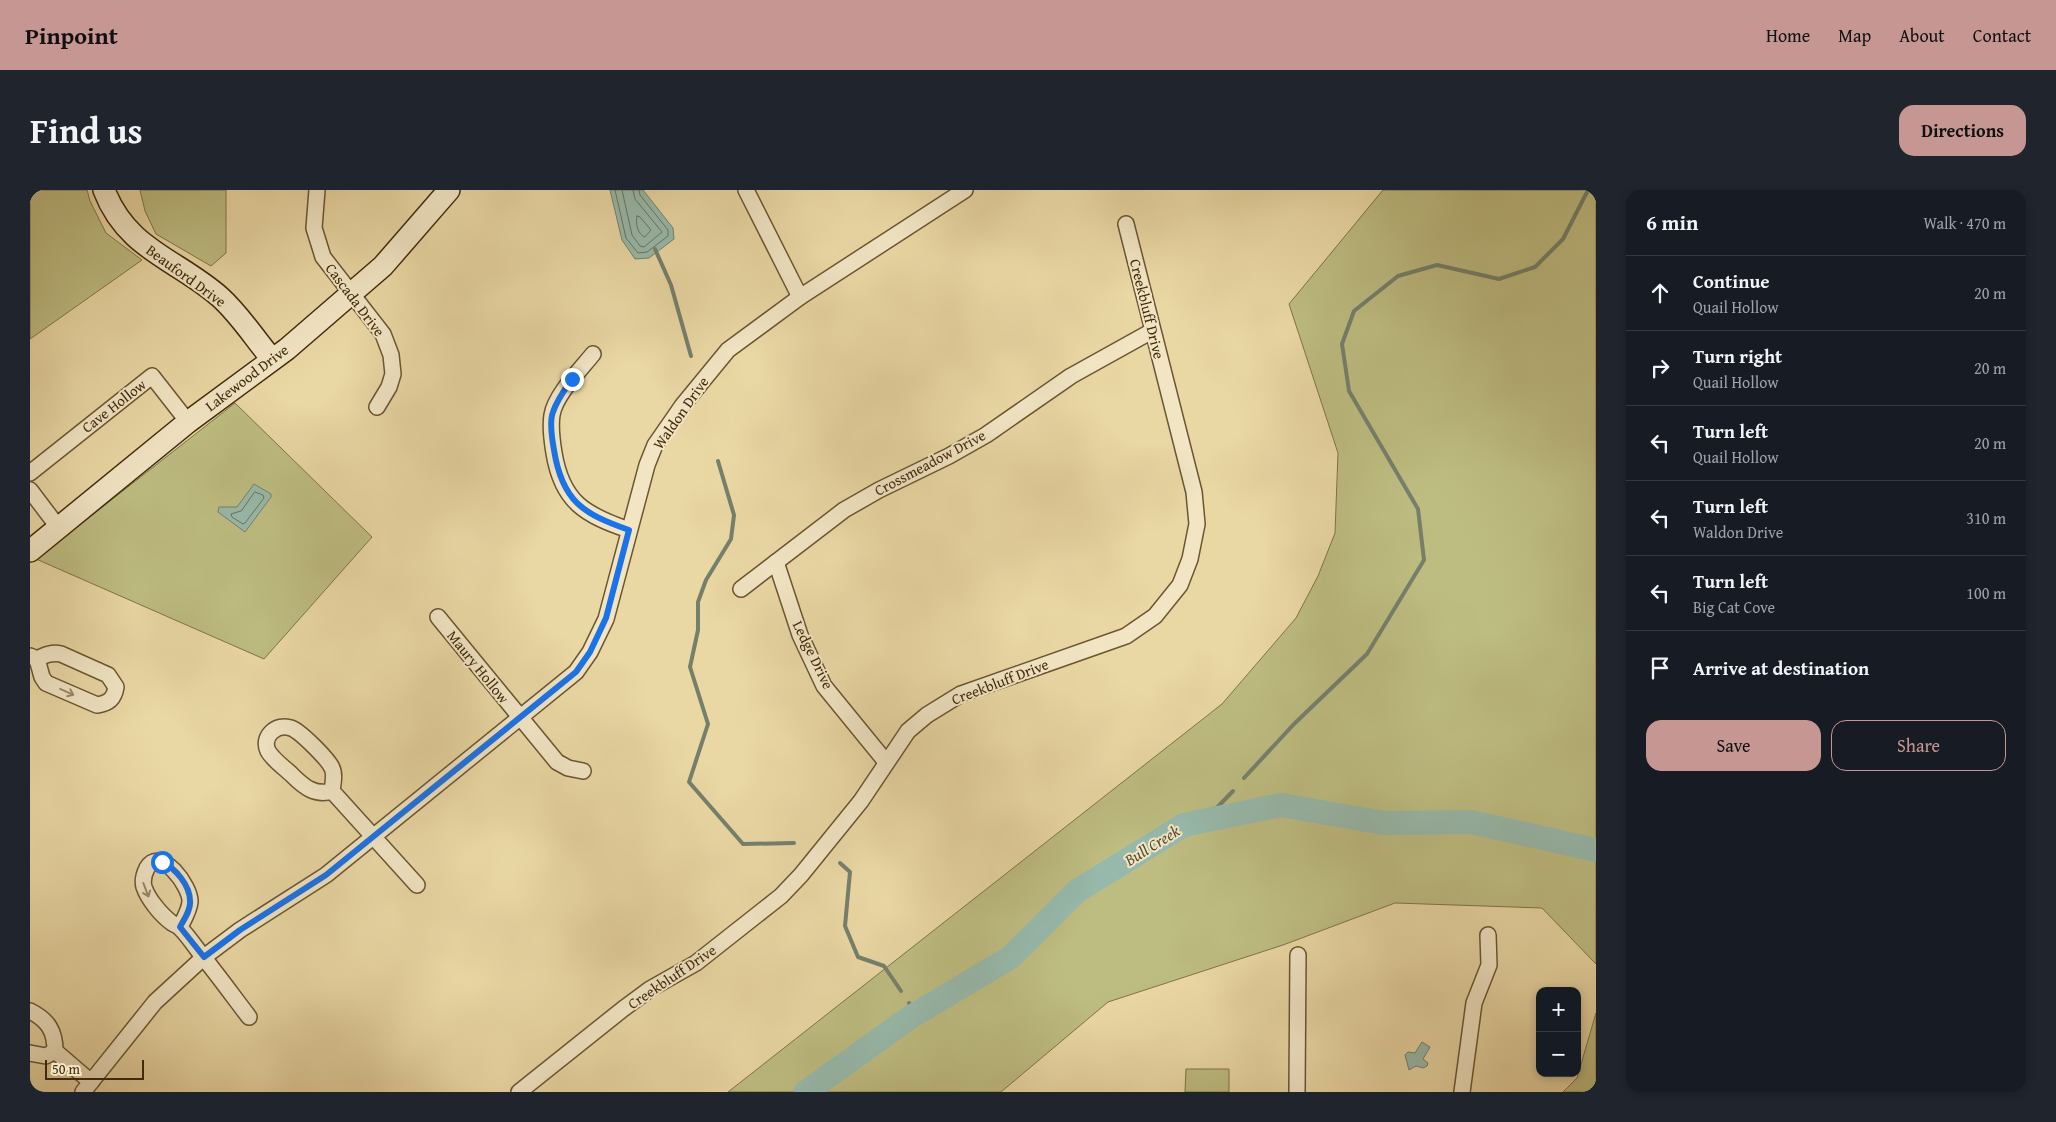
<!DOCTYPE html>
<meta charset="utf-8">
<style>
body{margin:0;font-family:"Gentium Book Plus",serif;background:#20242c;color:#f1f3f6}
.controls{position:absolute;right:15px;bottom:15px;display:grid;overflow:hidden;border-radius:10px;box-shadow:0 2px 8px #0003}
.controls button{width:45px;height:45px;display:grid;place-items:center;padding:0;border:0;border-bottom:1px solid #363941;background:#171b24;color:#f1f3f6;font:25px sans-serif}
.scale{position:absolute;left:15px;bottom:12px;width:99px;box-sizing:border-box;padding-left:5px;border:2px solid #412b0c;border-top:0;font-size:14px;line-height:18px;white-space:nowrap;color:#412b0c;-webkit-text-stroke:4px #f1e5c4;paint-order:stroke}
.stop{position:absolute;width:15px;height:15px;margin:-11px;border:4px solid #1a73e8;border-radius:50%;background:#fff}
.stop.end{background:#1a73e8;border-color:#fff;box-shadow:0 1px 5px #0008}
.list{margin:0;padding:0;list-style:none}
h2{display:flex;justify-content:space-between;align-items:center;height:65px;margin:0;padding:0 20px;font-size:21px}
h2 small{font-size:16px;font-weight:400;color:#9ea1a6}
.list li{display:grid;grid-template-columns:32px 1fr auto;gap:15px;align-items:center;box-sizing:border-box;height:75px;padding:0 20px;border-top:1px solid #363941}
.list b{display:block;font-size:19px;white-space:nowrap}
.list p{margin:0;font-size:16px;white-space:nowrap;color:#9ea1a6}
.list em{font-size:16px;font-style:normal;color:#9ea1a6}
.actions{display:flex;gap:10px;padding:15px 20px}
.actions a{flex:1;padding:11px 0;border:1px solid #c59692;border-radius:15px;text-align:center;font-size:18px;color:#c59692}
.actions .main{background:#c59692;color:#111}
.icon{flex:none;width:28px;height:28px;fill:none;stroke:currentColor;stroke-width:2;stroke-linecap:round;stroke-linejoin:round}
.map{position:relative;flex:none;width:1566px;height:902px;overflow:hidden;border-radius:15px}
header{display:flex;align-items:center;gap:30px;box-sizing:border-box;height:70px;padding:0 25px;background:#c59692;color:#111}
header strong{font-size:24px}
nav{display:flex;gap:28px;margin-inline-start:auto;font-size:18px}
.intro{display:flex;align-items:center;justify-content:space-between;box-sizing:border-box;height:120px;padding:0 30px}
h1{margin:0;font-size:35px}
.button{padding:12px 22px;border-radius:15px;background:#c59692;color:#111;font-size:18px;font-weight:700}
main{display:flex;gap:30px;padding:0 30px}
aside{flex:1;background:#171b24;border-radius:15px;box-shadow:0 2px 8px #0003}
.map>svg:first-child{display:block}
.green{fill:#bdbc81;stroke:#7f7446}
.water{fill:#97b9ab;stroke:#75806b}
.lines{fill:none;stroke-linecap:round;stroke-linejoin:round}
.shore{stroke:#6c725c;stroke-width:1}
.stream{stroke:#75806b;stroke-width:4}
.river{stroke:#97b9ab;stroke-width:24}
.street-casing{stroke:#6b5632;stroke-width:18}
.secondary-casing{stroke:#412b0c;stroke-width:24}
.street{stroke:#f1e5c4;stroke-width:15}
.secondary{stroke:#f1e5c4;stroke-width:21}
.oneway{stroke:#998868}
.route{stroke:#1a73e8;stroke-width:6}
.labels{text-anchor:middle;stroke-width:4;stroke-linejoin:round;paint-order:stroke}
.street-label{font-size:15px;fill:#412b0c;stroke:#f1e5c4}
.water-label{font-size:16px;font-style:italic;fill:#564e34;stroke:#f1e5c4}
</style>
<header>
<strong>Pinpoint</strong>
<nav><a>Home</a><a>Map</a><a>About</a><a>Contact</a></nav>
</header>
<div class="intro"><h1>Find us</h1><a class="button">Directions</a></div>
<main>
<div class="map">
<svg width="1566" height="902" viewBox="0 0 1566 902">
<rect width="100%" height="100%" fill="#e9d7a4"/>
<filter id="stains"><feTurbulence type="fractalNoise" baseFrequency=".004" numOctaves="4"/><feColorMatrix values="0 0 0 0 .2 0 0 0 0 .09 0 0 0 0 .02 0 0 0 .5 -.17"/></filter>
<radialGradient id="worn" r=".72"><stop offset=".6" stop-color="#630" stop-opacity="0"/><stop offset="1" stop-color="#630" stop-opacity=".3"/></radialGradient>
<g class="green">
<path d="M0,0H57L60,11L76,43L112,70L0,149Z"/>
<path d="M110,0H196V63L181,76L126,44L115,21Z"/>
<path d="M1353,0H1566V774L1512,718L1365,713L1253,755L1078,812L971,902H698L1192,514L1266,428L1288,386L1305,343L1308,263L1259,114Z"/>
<path d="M205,213L342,347L234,469L6,369Z"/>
<path d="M1566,823V902H1533L1547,888Z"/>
<path d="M1156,879H1199V902H1155Z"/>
</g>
<g class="water">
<path d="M580,0H613L643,38L644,49L619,68L605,69L592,50Z"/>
<path d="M224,294L241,304V307L215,342L188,322L189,317H207Z"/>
<path d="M1392,852L1400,857L1393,869L1398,873L1397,876L1393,878L1386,876L1379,880L1375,865L1378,862L1385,863Z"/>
</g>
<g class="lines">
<g class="shore">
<path d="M585,0L596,48L608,63L617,62L638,46V40L610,5L609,0"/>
<path d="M592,0L602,45L610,56L614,57L632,42L605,9L603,0"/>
<path d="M607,26L610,27L621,40L615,47C608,45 605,33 607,26Z"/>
<path d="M225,302L233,305L234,308L215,333L213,334L202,327L201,324L211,321Z"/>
</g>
<g class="stream">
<path d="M625,59L641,95L661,166"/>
<path d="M688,271L704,325L701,349L676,390L668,412V440L660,477L678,534L659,592L713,654L764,653"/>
<path d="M1214,588L1264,534L1337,464L1394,370L1388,319L1319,201L1312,154L1324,121L1368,86L1407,75L1469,89L1505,77L1533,49L1558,0"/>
<path d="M1175,630L1203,601"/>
<path d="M810,673L820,682L815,736L828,767L854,776L871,801"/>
<path d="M879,813L887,823"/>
</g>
<path class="river" d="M776,902L879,828L981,767L1047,701L1154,635L1251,615L1354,633L1441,632L1566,660"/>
<defs>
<g id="street">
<path d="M287,0L284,38L293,67L353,144L361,165L363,184L359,197L347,217"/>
<path d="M716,0L770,107"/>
<path d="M563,164C551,179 525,205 522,225C520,237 522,251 524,263C532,312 555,325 599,340"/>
<path d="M0,283L122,186L158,232"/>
<path d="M0,300L28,337"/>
<path d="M746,372L770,445L794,496L856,572"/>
<path d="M711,399L814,320L849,300L919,266L956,245L1041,186L1122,141"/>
<path d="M408,427L527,572L538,578L553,581"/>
<path d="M0,466L7,469L12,487L16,493L67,515C79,513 84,509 86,497L78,485L31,464C22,462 15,465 7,469"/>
<path d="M302,601C285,606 274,597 262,585C255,578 243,570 238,561C231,546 247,533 261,538C270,541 298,569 302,578C305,584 303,594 302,601L387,695"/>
<path d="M150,737C154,729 159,721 160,712C161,697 131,655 117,678C114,684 112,690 114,697C118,709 131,725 142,733C145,735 149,736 151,739C158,746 164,755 170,763C187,784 203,806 219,827"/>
<path d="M0,821C18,830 25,841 25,861L61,892"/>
<path d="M0,863L16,866L25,861"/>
<path d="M53,902L125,812L174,767L210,740L296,685L546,482L560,462L576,429L617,275L625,255L652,216L698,160L770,107L935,0"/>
<path d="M489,902L593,819L620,799L666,773L751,706L771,685L831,611L878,541L897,525L931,504L1096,446L1125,426L1150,395L1160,369L1167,334L1164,302L1096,34"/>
<path d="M1267,902L1268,765"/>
<path d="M1432,902L1444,813L1459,775L1458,745"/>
</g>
<g id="secondary">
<path d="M74,0C97,60 147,69 190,107C210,125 225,149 242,169"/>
<path d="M0,361L158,232L257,159L353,76L419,0"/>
</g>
</defs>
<use href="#street" class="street-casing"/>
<use href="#secondary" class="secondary-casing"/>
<use href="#street" class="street"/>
<use href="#secondary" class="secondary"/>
</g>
<defs><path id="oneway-shaft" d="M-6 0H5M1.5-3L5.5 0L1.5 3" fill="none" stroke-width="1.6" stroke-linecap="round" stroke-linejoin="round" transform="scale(1.25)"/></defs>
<g class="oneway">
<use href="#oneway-shaft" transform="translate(37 502) rotate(24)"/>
<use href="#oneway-shaft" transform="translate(116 700) rotate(69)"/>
</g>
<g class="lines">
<path class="route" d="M132,672C145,678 160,695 160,711C161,720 154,729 150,737L174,767L210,740L296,685L546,482L560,462L576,428L599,340C553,324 532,311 524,260C522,249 519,232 523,222C527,210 535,199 542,189"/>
</g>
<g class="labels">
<g class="street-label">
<text transform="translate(156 86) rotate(36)" y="5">Beauford Drive</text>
<text transform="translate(325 110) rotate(53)" y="5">Cascada Drive</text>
<text transform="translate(1117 119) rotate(76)" y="5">Creekbluff Drive</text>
<text transform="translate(217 188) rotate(-37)" y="5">Lakewood Drive</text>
<text transform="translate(84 216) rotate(-38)" y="5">Cave Hollow</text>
<text transform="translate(651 223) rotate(-55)" y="5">Waldon Drive</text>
<text transform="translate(900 273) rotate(-28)" y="5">Crossmeadow Drive</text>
<text transform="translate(783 465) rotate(64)" y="5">Ledge Drive</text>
<text transform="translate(448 477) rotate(51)" y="5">Maury Hollow</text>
<text transform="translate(970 492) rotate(-21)" y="5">Creekbluff Drive</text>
<text transform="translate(642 787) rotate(-34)" y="5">Creekbluff Drive</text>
</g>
<g class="water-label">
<text transform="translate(1122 655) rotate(-32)" y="6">Bull Creek</text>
</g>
</g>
<rect width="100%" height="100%" filter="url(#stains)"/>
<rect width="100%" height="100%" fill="url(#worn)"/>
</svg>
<div class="controls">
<button>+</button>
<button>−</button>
</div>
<div class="scale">50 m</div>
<div class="stop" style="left:132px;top:672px"></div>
<div class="stop end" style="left:542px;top:189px"></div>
</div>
<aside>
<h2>6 min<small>Walk · 470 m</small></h2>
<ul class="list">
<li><svg class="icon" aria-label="ahead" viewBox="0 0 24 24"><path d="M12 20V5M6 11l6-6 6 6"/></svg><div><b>Continue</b><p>Quail Hollow</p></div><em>20 m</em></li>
<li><svg class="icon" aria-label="right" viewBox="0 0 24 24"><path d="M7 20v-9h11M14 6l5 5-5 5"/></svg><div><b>Turn right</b><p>Quail Hollow</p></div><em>20 m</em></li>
<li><svg class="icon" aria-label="left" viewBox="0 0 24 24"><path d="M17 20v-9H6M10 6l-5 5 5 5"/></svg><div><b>Turn left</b><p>Quail Hollow</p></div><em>20 m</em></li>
<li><svg class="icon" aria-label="left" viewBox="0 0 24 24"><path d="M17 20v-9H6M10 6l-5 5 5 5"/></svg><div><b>Turn left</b><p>Waldon Drive</p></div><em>310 m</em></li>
<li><svg class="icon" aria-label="left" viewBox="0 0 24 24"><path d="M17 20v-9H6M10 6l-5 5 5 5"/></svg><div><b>Turn left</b><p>Big Cat Cove</p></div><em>100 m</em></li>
<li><svg class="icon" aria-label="arrive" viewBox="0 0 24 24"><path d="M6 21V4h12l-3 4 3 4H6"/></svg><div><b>Arrive at destination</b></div></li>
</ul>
<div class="actions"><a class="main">Save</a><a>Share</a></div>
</aside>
</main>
